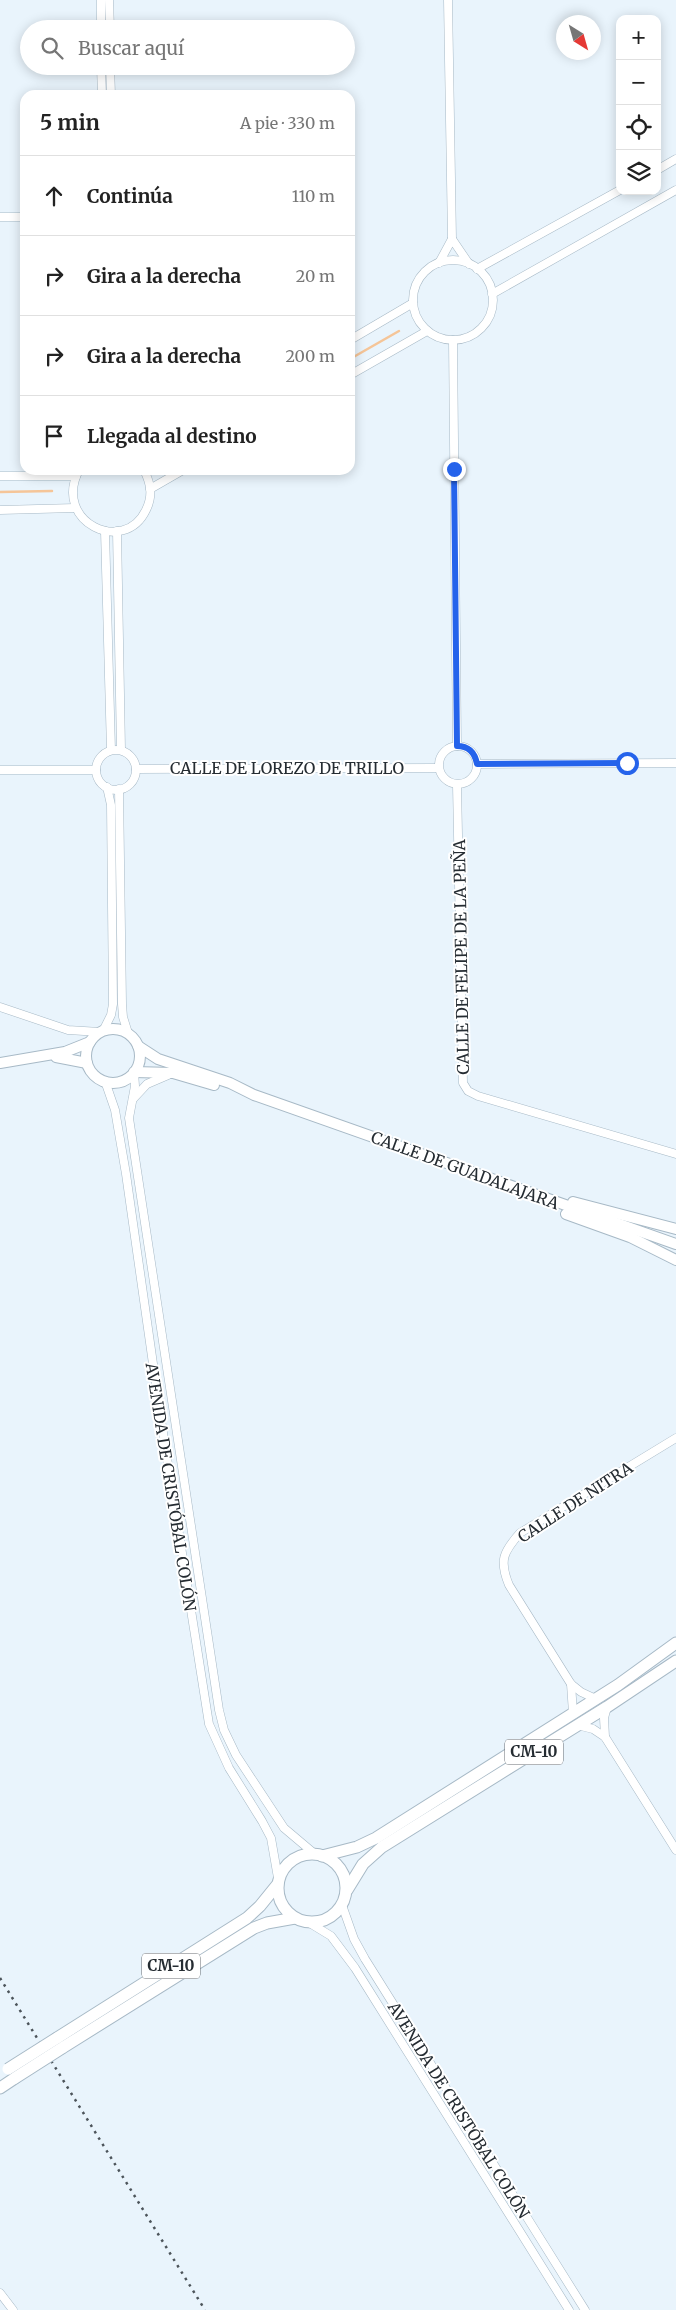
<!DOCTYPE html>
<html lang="es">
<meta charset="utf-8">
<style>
body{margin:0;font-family:Merriweather,serif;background:#f6f6f6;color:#222}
.controls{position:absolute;right:15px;top:15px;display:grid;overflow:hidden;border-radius:10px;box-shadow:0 2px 12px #0003}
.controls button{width:45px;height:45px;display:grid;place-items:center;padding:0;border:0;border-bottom:1px solid #e0e0e0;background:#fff;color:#222;font:25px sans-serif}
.compass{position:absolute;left:556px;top:15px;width:45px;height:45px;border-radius:50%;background:#fff;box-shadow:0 2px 12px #0003;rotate:143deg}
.stop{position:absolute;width:15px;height:15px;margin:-11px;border:4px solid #2563eb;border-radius:50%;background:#fff}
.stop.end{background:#2563eb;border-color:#fff;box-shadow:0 1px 5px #0008}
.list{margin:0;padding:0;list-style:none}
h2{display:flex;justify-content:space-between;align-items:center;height:65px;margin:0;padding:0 20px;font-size:21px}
h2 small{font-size:16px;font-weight:400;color:#767676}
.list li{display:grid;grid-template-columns:32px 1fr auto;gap:15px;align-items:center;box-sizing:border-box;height:80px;padding:0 20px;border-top:1px solid #e0e0e0}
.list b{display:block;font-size:19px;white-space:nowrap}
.list em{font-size:16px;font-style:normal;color:#767676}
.icon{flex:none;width:28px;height:28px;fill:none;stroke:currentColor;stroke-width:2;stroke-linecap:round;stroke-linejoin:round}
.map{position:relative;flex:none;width:676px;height:2310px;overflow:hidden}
.search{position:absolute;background:#fff;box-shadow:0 2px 12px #0003;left:20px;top:20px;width:335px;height:55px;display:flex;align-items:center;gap:12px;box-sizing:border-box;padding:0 18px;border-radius:28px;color:#767676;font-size:19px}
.panel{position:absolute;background:#fff;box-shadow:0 2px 12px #0003;left:20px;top:90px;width:335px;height:385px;border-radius:15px}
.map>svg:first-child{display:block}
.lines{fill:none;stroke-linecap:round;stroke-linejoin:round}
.stream{stroke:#f5c598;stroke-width:2.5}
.street-casing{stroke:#a7b9c6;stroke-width:9}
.secondary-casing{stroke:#a7b9c6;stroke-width:12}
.primary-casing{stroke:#a7b9c6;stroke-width:13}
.street{stroke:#fff;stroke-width:8}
.secondary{stroke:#fff;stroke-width:10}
.primary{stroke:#fff;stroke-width:11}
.rail{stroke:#4c545a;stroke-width:2.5;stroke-dasharray:2.5 5;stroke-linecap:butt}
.primary-bridge-casing{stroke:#a7b9c6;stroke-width:13;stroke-linecap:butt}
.primary-bridge{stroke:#fff;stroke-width:11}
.route{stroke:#2563eb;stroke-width:6}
.labels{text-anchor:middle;stroke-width:4;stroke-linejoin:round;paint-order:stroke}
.shield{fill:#fff;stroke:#666b70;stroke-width:1}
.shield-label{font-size:15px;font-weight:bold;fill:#252c32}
.street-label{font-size:16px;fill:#252c32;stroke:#fff}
</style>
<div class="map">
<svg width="676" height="2310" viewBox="0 0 676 2310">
<rect width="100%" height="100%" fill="#e9f4fc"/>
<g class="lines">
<g class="stream">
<path d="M350,359L399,331"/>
<path d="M0,492L52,491"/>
</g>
<defs>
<g id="street">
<path d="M101,0V29"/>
<path d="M109,0L110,29"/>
<path d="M448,0L452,239"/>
<path d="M101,66L102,95"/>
<path d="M110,66L111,95"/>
<path d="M657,170L676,159"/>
<path d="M0,217H25"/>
<circle cx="453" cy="300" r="40"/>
<path d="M439,263L452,239L469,264"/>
<path d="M477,269L620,190"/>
<path d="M492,294L676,190"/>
<path d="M350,340L413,303"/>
<path d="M453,340L457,746"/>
<path d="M350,375L427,331"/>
<path d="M79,470C52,522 124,556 146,510C153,496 151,484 144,470"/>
<path d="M0,476H76"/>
<path d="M150,489L183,470"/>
<path d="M0,510L75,508"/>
<path d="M105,531L111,750"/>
<path d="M117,531L121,750"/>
<circle cx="458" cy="765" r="19"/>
<circle cx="116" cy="770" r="20"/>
<path d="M477,764L676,763"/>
<path d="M136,769L438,768"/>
<path d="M0,770H96"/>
<path d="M457,785L463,1083L468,1091L478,1096L676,1154"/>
<path d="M119,789L122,1004L123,1017L128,1033"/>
<path d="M0,1007L68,1030L100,1032"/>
<path d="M103,1031L111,1015L113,1004L111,805L107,787"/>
<path d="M134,1072L135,1086L129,1118L219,1710L224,1730L236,1755L284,1828L316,1855"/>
<path d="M105,1081L115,1110L126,1174L161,1420L209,1724L229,1768L262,1821L271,1838L278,1878"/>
<path d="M133,1099L147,1084L168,1075"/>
<path d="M571,1684L573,1713"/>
<path d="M596,1699L581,1692L571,1684L509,1585C499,1561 503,1552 520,1533L676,1438"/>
<path d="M577,1725L593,1729L605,1737L676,1850"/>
<path d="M605,1737L604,1718L607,1707"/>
<path d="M342,1905L354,1939L365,1959L585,2310"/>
<path d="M308,1922L331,1936L355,1968L569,2310"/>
<path d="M0,2293L13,2310"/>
</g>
<g id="secondary">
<circle cx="113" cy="1056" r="27"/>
<path d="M138,1046L158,1059L230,1083L254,1095L676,1244"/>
<path d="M56,1057L87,1063"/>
<path d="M0,1063L65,1052L90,1042"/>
<path d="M134,1072L173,1073L214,1085"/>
<path d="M573,1202L676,1229"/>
<path d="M566,1214L630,1237L676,1260"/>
</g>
<g id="primary">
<circle cx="312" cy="1888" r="34"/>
<path d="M322,1856L357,1847L376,1838L618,1685L676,1643"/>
<path d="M347,1890L363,1864L382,1847L607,1707L676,1661"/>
<path d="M57,2038L247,1918L260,1906L277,1885"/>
<path d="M62,2048L254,1928L267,1923L295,1918"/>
<path d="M0,2088L15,2078"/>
</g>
</defs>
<use href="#street" class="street-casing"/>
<use href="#secondary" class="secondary-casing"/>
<use href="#primary" class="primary-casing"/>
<use href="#street" class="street"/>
<use href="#secondary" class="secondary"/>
<use href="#primary" class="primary"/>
<path class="rail" d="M0,1978L205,2310"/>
<defs>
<g id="primary-bridge">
<path d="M8,2069L57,2038"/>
<path d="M15,2078L62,2048"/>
</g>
</defs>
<use href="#primary-bridge" class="primary-bridge-casing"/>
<use href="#primary-bridge" class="primary-bridge"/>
</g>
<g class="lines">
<path class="route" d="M454,469L457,746C469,746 475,753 477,764L627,763"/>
</g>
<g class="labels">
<g class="shield">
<rect x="505" y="1739.5" width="58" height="25" rx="4"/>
<rect x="142" y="1953.5" width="58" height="25" rx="4"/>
</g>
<g class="shield-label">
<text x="534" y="1757">CM-10</text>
<text x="171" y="1971">CM-10</text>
</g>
<g class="street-label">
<text x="287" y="774">CALLE DE LOREZO DE TRILLO</text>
<text transform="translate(461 957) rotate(-91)" y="6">CALLE DE FELIPE DE LA PEÑA</text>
<text transform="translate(465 1170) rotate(20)" y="6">CALLE DE GUADALAJARA</text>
<text transform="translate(171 1487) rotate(81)" y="6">AVENIDA DE CRISTÓBAL COLÓN</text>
<text transform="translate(575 1502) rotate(-33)" y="6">CALLE DE NITRA</text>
<text transform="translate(459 2110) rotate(58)" y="6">AVENIDA DE CRISTÓBAL COLÓN</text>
</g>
</g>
</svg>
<div class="controls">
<button>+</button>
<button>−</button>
<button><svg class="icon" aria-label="locate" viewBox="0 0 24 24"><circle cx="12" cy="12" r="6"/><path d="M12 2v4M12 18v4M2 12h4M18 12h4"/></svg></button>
<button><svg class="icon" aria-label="layers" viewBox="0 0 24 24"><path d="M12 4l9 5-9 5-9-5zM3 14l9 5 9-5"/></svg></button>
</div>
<svg class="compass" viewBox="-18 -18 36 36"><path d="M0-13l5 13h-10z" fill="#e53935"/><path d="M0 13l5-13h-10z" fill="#767676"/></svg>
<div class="stop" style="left:627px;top:763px"></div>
<div class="stop end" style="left:454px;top:469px"></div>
<div class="search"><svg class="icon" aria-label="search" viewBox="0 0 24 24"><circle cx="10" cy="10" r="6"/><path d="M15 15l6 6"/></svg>Buscar aquí</div>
<section class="panel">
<h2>5 min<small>A pie · 330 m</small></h2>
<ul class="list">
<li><svg class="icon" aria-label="ahead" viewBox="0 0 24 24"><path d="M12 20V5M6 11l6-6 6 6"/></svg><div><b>Continúa</b></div><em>110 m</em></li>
<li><svg class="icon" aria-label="right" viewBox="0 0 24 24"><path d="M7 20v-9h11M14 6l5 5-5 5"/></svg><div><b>Gira a la derecha</b></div><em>20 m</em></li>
<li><svg class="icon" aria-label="right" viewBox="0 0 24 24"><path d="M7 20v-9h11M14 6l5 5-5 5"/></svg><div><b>Gira a la derecha</b></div><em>200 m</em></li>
<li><svg class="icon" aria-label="arrive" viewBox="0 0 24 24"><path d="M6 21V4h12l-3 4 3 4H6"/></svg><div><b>Llegada al destino</b></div></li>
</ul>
</section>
</div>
